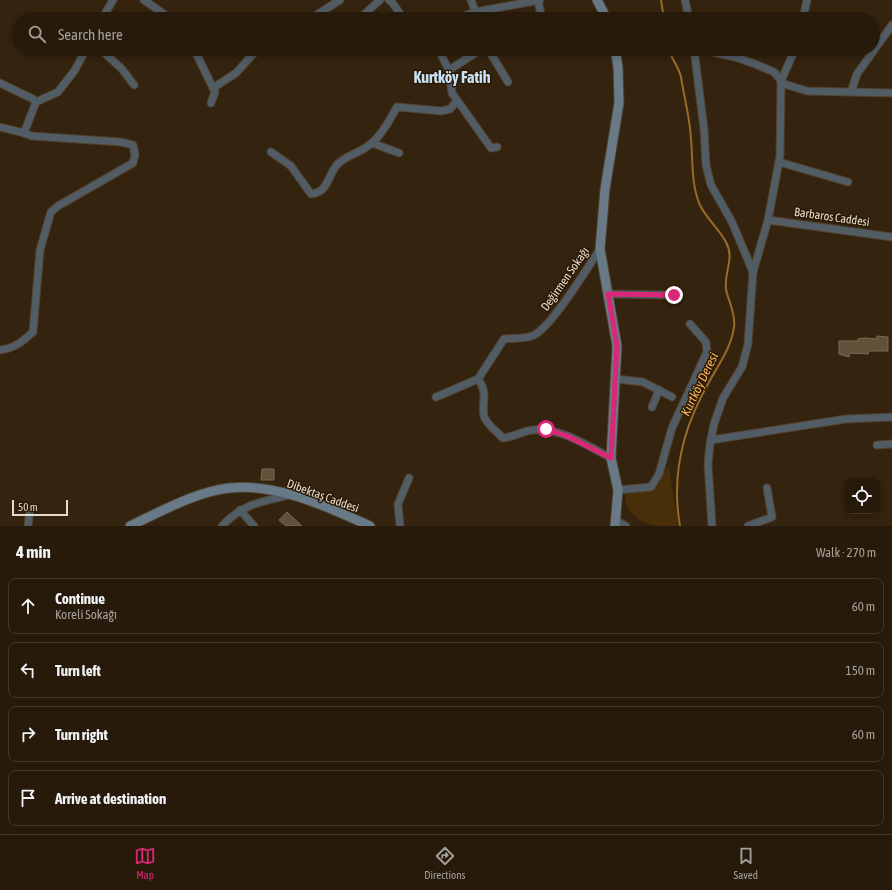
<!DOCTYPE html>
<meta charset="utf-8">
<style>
body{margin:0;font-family:"Asap Condensed",sans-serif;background:#2f2313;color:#f1f3f6}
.controls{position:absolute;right:12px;bottom:12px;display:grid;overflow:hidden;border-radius:8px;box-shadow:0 2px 6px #0003}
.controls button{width:36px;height:36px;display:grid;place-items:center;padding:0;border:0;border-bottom:1px solid #43382b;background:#271a0a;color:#f1f3f6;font:20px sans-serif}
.scale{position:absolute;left:12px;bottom:10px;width:56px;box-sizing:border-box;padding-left:4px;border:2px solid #e6dbce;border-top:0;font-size:11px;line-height:14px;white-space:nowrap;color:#e6dbce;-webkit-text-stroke:3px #2a1a05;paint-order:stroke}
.stop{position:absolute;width:12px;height:12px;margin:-9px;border:3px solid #db2777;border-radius:50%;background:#fff}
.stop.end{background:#db2777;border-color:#fff;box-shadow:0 1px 4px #0008}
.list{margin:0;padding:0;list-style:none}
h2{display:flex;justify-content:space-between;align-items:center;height:52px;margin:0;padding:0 16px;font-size:17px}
h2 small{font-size:13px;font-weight:400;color:#a4a19c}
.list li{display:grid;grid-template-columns:26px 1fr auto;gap:12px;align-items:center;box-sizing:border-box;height:56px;margin:0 8px 8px;padding:0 8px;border:1px solid #43382b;border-radius:8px}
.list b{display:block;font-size:15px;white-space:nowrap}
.list p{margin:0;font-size:13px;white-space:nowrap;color:#a4a19c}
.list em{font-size:13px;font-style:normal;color:#a4a19c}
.icon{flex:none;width:22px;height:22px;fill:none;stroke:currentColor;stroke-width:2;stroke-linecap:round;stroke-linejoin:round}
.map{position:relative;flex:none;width:892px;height:526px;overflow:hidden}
.search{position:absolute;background:#271a0a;box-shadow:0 2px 6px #0003;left:12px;right:12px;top:12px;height:44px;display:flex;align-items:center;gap:10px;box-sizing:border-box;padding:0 14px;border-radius:22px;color:#a4a19c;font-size:15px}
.sheet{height:308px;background:#271a0a}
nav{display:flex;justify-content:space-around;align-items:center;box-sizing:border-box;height:56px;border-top:1px solid #43382b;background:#271a0a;font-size:11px;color:#a4a19c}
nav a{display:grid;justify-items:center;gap:2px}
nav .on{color:#db2777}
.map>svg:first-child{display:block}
.green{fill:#482e09}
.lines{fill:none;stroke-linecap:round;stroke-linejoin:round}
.stream{stroke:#9a6a2b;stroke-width:2}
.building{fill:#63503a;stroke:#7e6a53}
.street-casing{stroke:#50402d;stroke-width:9}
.secondary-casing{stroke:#50402d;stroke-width:11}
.street{stroke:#515c64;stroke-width:7}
.secondary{stroke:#687a87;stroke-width:9}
.route{stroke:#db2777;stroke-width:5}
.labels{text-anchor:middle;stroke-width:3;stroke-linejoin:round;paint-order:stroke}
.street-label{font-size:12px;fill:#e6dbce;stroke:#2a1a05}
.water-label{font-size:13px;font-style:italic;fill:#f9b55f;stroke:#2a1a05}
.district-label{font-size:16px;font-weight:bold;fill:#c8e3f7;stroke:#2a1a05}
</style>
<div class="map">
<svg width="892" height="526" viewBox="0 0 892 526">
<rect width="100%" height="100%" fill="#34230e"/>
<path class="green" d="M669,466L678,526C671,526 662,526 655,526C638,523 623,509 625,491L656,483Z"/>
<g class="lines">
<g class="stream">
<path d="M661,0L664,19"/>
<path d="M669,49C671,59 679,67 681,77C684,97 690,118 691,139C693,160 691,185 700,205C706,218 719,229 726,242C735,259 724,270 726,289C728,301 736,313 734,327C731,349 718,365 708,384C683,428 671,476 680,526"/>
</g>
</g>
<g class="building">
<path d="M877,336L888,337V351H869L868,354L850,353L849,357L839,354V341H858V339L864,338L877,339Z"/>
<path d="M262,469H274V480H261Z"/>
<path d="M287,512L302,526H286L279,520Z"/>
</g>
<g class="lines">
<defs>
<g id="street">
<path d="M144,0L171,19"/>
<path d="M389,0C397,5 397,15 407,19"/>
<path d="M471,0L478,19"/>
<path d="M685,0L689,19"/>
<path d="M538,1L542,19"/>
<path d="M102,19L113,0"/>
<path d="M310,19L340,0"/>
<path d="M359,19L380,0"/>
<path d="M455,19L475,12L540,0"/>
<path d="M803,19L807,0"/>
<path d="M100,49L122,69L134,85"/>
<path d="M194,49L215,92L211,103"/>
<path d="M438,49L449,70L452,93L491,148L497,147"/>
<path d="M488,49L508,82"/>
<path d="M694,49L704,129L706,165L711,185L732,222L753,272L748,344L742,367L723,398L714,424L710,444L708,464L712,526"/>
<path d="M698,49L735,57L755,64L774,72L784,84L807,91L892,93"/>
<path d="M449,70L482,49"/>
<path d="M0,83L33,99L36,102"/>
<path d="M213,88L236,73L253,54L261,49"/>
<path d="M851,92L857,74L892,25"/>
<path d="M0,127L24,133"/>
<path d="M372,143L399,153"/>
<path d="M271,152L291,166L311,194C328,192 327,178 336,166C343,157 356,154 365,148C380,139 389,121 397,107L442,111L450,109L457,101"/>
<path d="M779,162L848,182"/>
<path d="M768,220L892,237"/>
<path d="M753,272L768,220L780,156L781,81L795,49"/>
<path d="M608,294L674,295"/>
<path d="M0,350C15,348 22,342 33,332L40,250L51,212L58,206L133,163L135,155L133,145L121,142L32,136L24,133L36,102L58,92L75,70L86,49"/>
<path d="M478,379C489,394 481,401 484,416C486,424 497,432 503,438C514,437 522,431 533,430C560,427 588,446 611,458"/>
<path d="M616,379L643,382L672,397"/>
<path d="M436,397L478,379L504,339C513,338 523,339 532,336C550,330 588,267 600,249"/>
<path d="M652,407L659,390"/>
<path d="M711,440L846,419L892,417"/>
<path d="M877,445L892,444"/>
<path d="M618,490L651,487L659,474L672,428L707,352L706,342L690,324"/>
<path d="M240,510L254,526"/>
<path d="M615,520L626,526"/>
<path d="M28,526L30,510"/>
<path d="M222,526C243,503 262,502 290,495"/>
<path d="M400,526L398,504L409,478"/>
<path d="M748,526L772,517L767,488"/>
</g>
<g id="secondary">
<path d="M597,0L607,19"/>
<path d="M130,526C160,512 197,491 230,488C278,483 328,507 370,526"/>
<path d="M615,526L618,490L611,458L617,346L600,249L605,189L619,103L618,67L615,49"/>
</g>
</defs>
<use href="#street" class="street-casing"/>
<use href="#secondary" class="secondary-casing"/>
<use href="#street" class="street"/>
<use href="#secondary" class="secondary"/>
</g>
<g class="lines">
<path class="route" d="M546,429L567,436L611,458L617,346L608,294L674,295"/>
</g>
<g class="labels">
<g class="street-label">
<text transform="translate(832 217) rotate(8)" y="4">Barbaros Caddesi</text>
<text transform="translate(565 279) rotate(-55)" y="4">Değirmen Sokağı</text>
<text transform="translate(323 496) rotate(20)" y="4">Dibektaş Caddesi</text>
</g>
<g class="water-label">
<text transform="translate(699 384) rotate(-64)" y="5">Kurtköy Deresi</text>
</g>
<g class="district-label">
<text x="452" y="83">Kurtköy Fatih</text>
</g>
</g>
</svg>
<div class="controls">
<button><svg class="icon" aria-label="locate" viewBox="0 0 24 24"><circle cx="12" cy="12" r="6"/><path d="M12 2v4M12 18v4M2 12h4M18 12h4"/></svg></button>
</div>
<div class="scale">50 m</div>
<div class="stop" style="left:546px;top:429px"></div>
<div class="stop end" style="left:674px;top:295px"></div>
<div class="search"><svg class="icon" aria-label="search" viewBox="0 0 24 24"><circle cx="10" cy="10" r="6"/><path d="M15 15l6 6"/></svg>Search here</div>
</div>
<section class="sheet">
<h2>4 min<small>Walk · 270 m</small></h2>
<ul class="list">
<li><svg class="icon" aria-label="ahead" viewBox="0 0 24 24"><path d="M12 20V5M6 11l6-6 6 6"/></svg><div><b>Continue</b><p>Koreli Sokağı</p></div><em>60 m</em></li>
<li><svg class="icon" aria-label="left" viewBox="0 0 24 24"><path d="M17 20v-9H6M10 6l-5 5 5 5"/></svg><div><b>Turn left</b></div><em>150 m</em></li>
<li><svg class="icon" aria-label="right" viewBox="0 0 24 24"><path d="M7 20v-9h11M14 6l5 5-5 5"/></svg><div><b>Turn right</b></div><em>60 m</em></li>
<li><svg class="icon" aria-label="arrive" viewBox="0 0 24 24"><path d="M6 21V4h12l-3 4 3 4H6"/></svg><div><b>Arrive at destination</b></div></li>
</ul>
</section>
<nav>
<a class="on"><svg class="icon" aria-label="map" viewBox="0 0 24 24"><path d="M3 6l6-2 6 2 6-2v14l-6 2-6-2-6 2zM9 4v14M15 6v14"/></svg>Map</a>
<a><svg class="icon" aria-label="directions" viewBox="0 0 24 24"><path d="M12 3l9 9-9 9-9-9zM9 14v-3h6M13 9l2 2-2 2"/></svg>Directions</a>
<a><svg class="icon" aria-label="saved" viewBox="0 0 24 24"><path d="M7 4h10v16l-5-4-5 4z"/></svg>Saved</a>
</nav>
